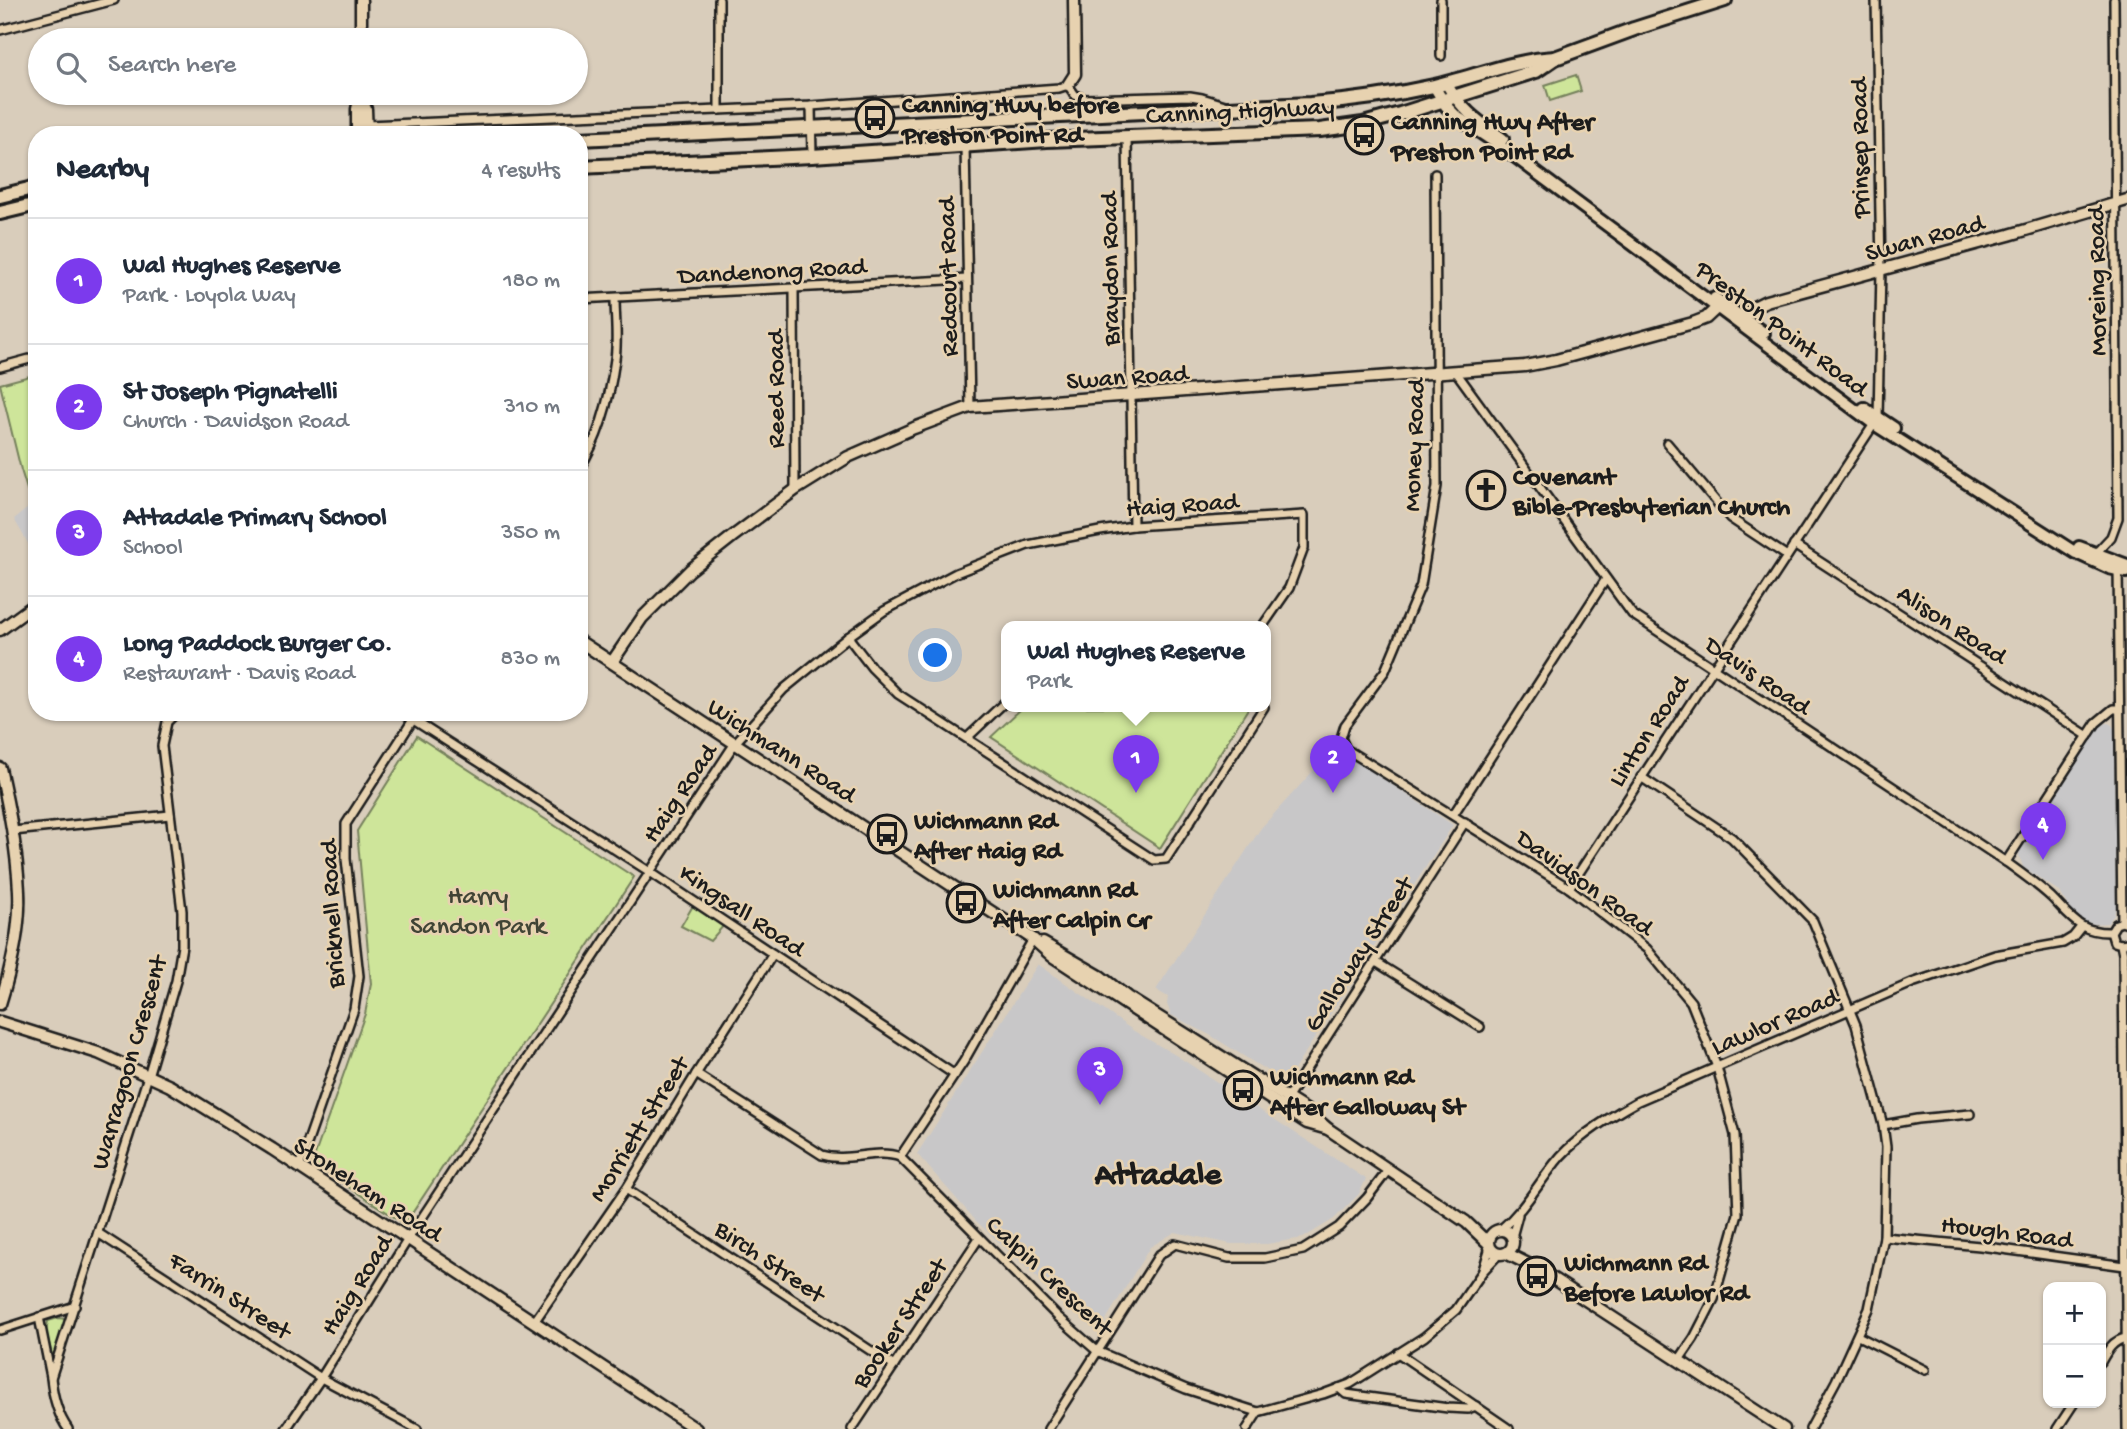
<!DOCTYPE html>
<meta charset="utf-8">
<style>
body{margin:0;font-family:"Gochi Hand",sans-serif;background:#f6f6f7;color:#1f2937}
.controls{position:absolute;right:21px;bottom:21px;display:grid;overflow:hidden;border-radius:14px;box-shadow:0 2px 5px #0004}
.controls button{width:63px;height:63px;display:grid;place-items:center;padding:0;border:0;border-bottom:2px solid #e0e1e3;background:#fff;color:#1f2937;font:35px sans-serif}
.you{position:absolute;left:936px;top:656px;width:24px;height:24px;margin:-18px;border:5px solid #fff;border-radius:50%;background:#1a73e8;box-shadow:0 0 0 10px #1a73e833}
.badge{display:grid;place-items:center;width:46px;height:46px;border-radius:50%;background:#7c3aed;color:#fff;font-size:23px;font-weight:700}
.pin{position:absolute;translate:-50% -58px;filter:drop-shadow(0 2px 4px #0008)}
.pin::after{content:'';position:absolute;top:37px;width:24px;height:21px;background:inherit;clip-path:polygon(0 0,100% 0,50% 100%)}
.popup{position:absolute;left:1001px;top:621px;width:270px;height:91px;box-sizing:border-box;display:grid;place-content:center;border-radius:14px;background:#fff;filter:drop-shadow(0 2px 5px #0005);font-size:23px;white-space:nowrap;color:#747a83}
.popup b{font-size:26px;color:#1f2937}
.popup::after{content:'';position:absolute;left:50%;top:100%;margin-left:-14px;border:14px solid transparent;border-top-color:#fff}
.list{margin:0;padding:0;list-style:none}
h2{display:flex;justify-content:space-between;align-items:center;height:91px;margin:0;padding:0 28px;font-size:30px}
h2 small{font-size:23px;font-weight:400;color:#747a83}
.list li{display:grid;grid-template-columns:46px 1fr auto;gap:21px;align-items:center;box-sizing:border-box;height:126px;padding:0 28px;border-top:2px solid #e0e1e3}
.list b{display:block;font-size:26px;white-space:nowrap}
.list p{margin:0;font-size:23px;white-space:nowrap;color:#747a83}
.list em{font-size:23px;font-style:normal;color:#747a83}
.icon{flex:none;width:38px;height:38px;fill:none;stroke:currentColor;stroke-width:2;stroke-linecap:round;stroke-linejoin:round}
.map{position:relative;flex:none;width:2127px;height:1429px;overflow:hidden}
.search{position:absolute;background:#fff;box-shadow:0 2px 5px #0004;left:28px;top:28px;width:560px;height:77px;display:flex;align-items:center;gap:18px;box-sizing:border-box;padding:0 24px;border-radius:38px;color:#747a83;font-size:26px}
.panel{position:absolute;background:#fff;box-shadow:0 2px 5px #0004;left:28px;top:126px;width:560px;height:595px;border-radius:28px}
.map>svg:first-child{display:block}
.built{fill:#c8c7c8}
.green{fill:#cee59a;stroke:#75805b;stroke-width:2}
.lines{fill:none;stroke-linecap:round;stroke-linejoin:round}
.minor-casing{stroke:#1c1c1c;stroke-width:12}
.tertiary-casing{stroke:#1c1c1c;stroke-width:15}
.secondary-casing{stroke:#1c1c1c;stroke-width:16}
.trunk-casing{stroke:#1c1c1c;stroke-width:18}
.minor{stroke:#e7d2b0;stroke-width:7}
.tertiary{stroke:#e7d2b0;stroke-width:10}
.secondary{stroke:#e7d2b0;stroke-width:10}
.trunk{stroke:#e7d2b0;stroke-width:12}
.labels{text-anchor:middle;stroke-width:5;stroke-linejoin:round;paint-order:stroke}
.poi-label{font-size:26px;font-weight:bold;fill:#1c1c1c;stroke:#e7d2b0;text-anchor:start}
.street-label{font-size:26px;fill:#1c1c1c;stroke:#e7d2b0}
.park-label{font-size:26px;fill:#404435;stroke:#e7d2b0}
.district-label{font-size:33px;font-weight:bold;fill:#1c1c1c;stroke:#e7d2b0}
</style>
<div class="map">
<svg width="2127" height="1429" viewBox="0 0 2127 1429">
<rect width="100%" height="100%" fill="#d9cdbb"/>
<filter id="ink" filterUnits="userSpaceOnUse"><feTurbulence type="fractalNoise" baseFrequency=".0143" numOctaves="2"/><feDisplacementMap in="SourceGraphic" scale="14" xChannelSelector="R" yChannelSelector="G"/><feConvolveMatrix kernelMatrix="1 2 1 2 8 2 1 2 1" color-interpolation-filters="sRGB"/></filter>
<g filter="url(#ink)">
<g class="built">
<path d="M37,501V559L14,519Z"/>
<path d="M2108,723L2112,725L2114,729L2116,907L2114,915L2108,923L2095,924L2086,922L2071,912L2060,892L2023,867L2019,855L2020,849L2095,734L2101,725Z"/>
<path d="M1335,747L1453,825L1290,1076L1282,1080L1210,1035L1171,1015L1167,1004L1168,997L1156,990L1261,828Z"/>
<path d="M1038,964L1134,1031L1177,1056L1366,1179L1359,1194L1334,1219L1303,1238L1267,1244H1231L1175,1232L1150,1247L1098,1333L977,1222L917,1154Z"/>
</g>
<g class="green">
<path d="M1576,75L1581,91L1550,101L1545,85Z"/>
<path d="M37,374V501L32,505L21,470L0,384Z"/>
<path d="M1023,707H1249L1160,848L991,737Z"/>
<path d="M417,736L634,877L405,1224L312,1163L365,1014L371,984L357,831Z"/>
<path d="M694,904L725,924L710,941L681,926Z"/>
<path d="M58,1318L66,1319L53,1359L46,1331L48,1321Z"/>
</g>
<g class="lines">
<defs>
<g id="minor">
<path d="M719,0V110"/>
<path d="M1441,0V56"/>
<path d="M0,30L114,0"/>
<path d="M811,106L812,156"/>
<path d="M367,125L811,106L1059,88L1068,85L1075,95L1085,99L1190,96L1202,98L1225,105"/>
<path d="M1127,137L1133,526"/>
<path d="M965,146L970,407"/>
<path d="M1435,174L1437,486L1421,585L1385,671L1345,725L1341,738L1346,749L1569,888L1647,949L1691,1002L1717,1067L1735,1135L1738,1214L1714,1299L1694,1338L1679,1360"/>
<path d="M794,288L795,490"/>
<path d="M579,299L967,279"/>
<path d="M0,367L37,357"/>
<path d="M1456,372L1632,614L2006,862C2021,873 2037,884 2051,897C2071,917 2079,933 2111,932"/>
<path d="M1667,443L1730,518L1787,556"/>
<path d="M579,469C600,437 610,397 615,359C618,340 615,318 615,298"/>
<path d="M1794,545L2088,736"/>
<path d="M2095,554L2111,537L2118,518L2114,0"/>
<path d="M2118,567L2122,922"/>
<path d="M848,637L872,668L898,694L1154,860L1166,859L1264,707"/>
<path d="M401,712L650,872L955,1075"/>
<path d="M967,738L1006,701"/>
<path d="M1641,777L1732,838L1813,921L1856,1025L1883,1125L1886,1147L1884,1237L1869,1309L1836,1381L1810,1429"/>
<path d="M1453,815L1606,579"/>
<path d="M13,831L170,815"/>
<path d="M2006,862L2096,723L2113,709H2118"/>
<path d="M1569,888L1878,418L1881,269L1876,0"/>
<path d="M2127,924L2122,922L2116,924L2111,932L2114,942L2121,944L2127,943"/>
<path d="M1033,939L964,1061L900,1157L1057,1316L1097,1351L1186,1389L1258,1412L1323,1394L1350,1384L1424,1337L1456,1310L1483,1271L1499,1254"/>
<path d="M2121,944L2123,954L2127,1429"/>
<path d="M1376,962L1480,1027"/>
<path d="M696,1074L822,1155C848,1163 875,1148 900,1157"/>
<path d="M1285,1102L1465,822"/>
<path d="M1883,1125L1917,1119L1970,1114"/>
<path d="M299,1167L354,1009L359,976L346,859V824L418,712"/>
<path d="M626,1189L894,1366"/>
<path d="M1500,1230C1524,1210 1536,1187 1555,1163C1573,1139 1611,1116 1638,1101L1912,983L1995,955L2063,943L2073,937L2081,927"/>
<path d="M98,1233L321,1378L417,1429"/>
<path d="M1512,1237L1518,1215"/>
<path d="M1884,1237L1980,1246L2125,1266"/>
<path d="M1483,1270L1490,1247"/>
<path d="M39,1317L51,1377"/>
<path d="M534,1322L626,1189L696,1074L773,954"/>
<path d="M0,1330L75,1306"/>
<path d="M1858,1336L1925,1370"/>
<path d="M1398,1353L1509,1429"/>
<path d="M2101,1362C2107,1351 2113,1340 2126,1338"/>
<path d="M1339,1388L1346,1394L1448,1408L1468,1409L1476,1406"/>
<path d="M68,1429C57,1414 53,1396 51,1378L148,1076L176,981L182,946V911L162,746L167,722L177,712"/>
<path d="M286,1429L321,1378L408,1239L735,743L784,689L848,637L884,611L956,573L1028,545L1100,531L1133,526L1304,515V548L1289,588L1262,627"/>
<path d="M852,1429L979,1238"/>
<path d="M1048,1429L1159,1255L1175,1244L1229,1258H1265L1303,1250L1339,1227L1367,1198L1389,1169"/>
<path d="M1247,1429L1258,1412"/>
<path d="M2057,1429L2074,1403"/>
</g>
<g id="tertiary">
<path d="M361,0V40"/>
<path d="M1068,85L1075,74L1074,0"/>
<path d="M361,98L366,109L367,135"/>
<path d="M357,135V109L361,93"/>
<path d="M1739,321L1754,307L1766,301L2009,235L2127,200"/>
<path d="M0,630L37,603"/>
<path d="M579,641L1033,939L1052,956L1307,1123L1328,1129"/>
<path d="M612,662L642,618L690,570L732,537L795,490L848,457L914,428L970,407L1525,366L1556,360L1693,323L1706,318L1722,303"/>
<path d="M0,768C9,809 17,849 19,891C21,928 11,969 0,1004"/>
<path d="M1043,943L1100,976L1127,997L1306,1110L1328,1129L1466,1222L1488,1243"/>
<path d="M0,1022L98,1053L170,1086L272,1149L696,1429"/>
<circle cx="1501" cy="1242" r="12"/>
<path d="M1506,1253L1538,1269L1784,1429"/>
</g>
<g id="secondary">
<path d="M1446,83C1462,111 1478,121 1503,139"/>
<path d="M1434,86L1446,106L1457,117L1502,147L1874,424L2076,553L2109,568L2127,572"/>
<path d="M1715,298L1764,333"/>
<path d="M1864,408L1894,428"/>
<path d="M2079,547L2127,565"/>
</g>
<g id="trunk">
<path d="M579,139L1310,104C1352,101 1393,95 1434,86C1474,77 1514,60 1555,58"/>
<path d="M579,167L812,156L1047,140L1320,130L1363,124L1400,114L1536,71L1555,58L1634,29L1725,0"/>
<path d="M0,196L37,187"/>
<path d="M0,213L37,204"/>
</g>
</defs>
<use href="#minor" class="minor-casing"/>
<use href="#tertiary" class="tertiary-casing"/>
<use href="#secondary" class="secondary-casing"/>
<use href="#trunk" class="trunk-casing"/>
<use href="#minor" class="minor"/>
<use href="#tertiary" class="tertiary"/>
<use href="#secondary" class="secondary"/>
<use href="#trunk" class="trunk"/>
</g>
</g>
<defs>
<symbol id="bus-ring" viewBox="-11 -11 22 22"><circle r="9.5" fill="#e7d2b0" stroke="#1c1c1c" stroke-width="1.5"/><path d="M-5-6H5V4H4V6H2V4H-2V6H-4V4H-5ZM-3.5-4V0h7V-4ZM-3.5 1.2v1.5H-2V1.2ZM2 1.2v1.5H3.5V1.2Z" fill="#1c1c1c"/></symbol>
<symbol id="church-ring" viewBox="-11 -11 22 22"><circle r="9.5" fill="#e7d2b0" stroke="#1c1c1c" stroke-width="1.5"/><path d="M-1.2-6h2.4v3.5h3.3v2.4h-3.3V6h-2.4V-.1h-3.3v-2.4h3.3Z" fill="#1c1c1c"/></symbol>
</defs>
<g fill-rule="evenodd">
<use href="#bus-ring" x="853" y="96" width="44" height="44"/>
<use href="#bus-ring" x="1342" y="113" width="44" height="44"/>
<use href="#church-ring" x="1464" y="468" width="44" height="44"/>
<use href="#bus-ring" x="865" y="812" width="44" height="44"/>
<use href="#bus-ring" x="944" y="881" width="44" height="44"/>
<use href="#bus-ring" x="1221" y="1068" width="44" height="44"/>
<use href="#bus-ring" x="1515" y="1254" width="44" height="44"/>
</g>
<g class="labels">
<g class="poi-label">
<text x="902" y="112">Canning Hwy before<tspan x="902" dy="30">Preston Point Rd</tspan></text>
<text x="1391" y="129">Canning Hwy After<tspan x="1391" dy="30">Preston Point Rd</tspan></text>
<text x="1513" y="484">Covenant<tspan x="1513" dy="30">Bible-Presbyterian Church</tspan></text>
<text x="914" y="828">Wichmann Rd<tspan x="914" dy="30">After Haig Rd</tspan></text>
<text x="993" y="897">Wichmann Rd<tspan x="993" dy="30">After Calpin Cr</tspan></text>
<text x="1270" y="1084">Wichmann Rd<tspan x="1270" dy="30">After Galloway St</tspan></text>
<text x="1564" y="1270">Wichmann Rd<tspan x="1564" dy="30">Before Lawlor Rd</tspan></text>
</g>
<g class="street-label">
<text transform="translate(1240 109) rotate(-3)" y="9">Canning Highway</text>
<text transform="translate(1858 148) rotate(-91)" y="9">Prinsep Road</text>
<text transform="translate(1924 236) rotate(-15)" y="9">Swan Road</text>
<text transform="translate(772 269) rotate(-3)" y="9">Dandenong Road</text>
<text transform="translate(1108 269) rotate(-91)" y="9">Braydon Road</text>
<text transform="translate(946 277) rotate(-91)" y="9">Redcourt Road</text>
<text transform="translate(2095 281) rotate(-91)" y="9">Moreing Road</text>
<text transform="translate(1783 327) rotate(37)" y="9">Preston Point Road</text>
<text transform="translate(1127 375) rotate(-4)" y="9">Swan Road</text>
<text transform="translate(774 389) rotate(-90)" y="9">Reed Road</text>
<text transform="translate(1412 445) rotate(-88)" y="9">Money Road</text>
<text transform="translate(1182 503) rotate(-4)" y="9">Haig Road</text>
<text transform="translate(1953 623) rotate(33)" y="9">Alison Road</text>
<text transform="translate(1759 674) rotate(34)" y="9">Davis Road</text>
<text transform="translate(1647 730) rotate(-57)" y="9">Linton Road</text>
<text transform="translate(783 749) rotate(33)" y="9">Wichmann Road</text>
<text transform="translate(678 792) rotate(-56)" y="9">Haig Road</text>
<text transform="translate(1586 881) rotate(36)" y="9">Davidson Road</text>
<text transform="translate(743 909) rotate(34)" y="9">Kingsall Road</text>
<text transform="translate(330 914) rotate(-93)" y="9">Bricknell Road</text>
<text transform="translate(1357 953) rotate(-57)" y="9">Galloway Street</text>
<text transform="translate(1774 1020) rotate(-23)" y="9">Lawlor Road</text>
<text transform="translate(127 1062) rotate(-74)" y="9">Warragoon Crescent</text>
<text transform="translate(637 1128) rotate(-58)" y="9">Morriett Street</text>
<text transform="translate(369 1188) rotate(33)" y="9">Stoneham Road</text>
<text transform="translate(2007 1230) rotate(7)" y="9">Hough Road</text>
<text transform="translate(771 1260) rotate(34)" y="9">Birch Street</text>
<text transform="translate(1051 1275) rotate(43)" y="9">Calpin Crescent</text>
<text transform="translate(355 1284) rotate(-58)" y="9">Haig Road</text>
<text transform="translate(231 1294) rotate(33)" y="9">Farrin Street</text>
<text transform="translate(898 1322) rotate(-56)" y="9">Booker Street</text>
</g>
<g class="park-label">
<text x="478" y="903">Harry<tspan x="478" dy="30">Sandon Park</tspan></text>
</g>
<g class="district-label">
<text x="1158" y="1183">Attadale</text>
</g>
</g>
</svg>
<div class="controls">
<button>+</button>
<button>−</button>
</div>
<div class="you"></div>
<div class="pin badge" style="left:1136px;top:793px">1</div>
<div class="popup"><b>Wal Hughes Reserve</b>Park</div>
<div class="pin badge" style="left:1333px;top:793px">2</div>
<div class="pin badge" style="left:1100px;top:1105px">3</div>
<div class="pin badge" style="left:2043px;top:860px">4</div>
<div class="search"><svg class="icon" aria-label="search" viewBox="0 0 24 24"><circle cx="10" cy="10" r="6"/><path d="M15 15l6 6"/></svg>Search here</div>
<section class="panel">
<h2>Nearby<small>4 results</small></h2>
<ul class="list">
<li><span class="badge">1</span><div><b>Wal Hughes Reserve</b><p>Park · Loyola Way</p></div><em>180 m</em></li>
<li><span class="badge">2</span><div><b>St Joseph Pignatelli</b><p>Church · Davidson Road</p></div><em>310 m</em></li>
<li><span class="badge">3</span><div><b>Attadale Primary School</b><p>School</p></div><em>350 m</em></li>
<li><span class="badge">4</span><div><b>Long Paddock Burger Co.</b><p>Restaurant · Davis Road</p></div><em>830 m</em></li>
</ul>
</section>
</div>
